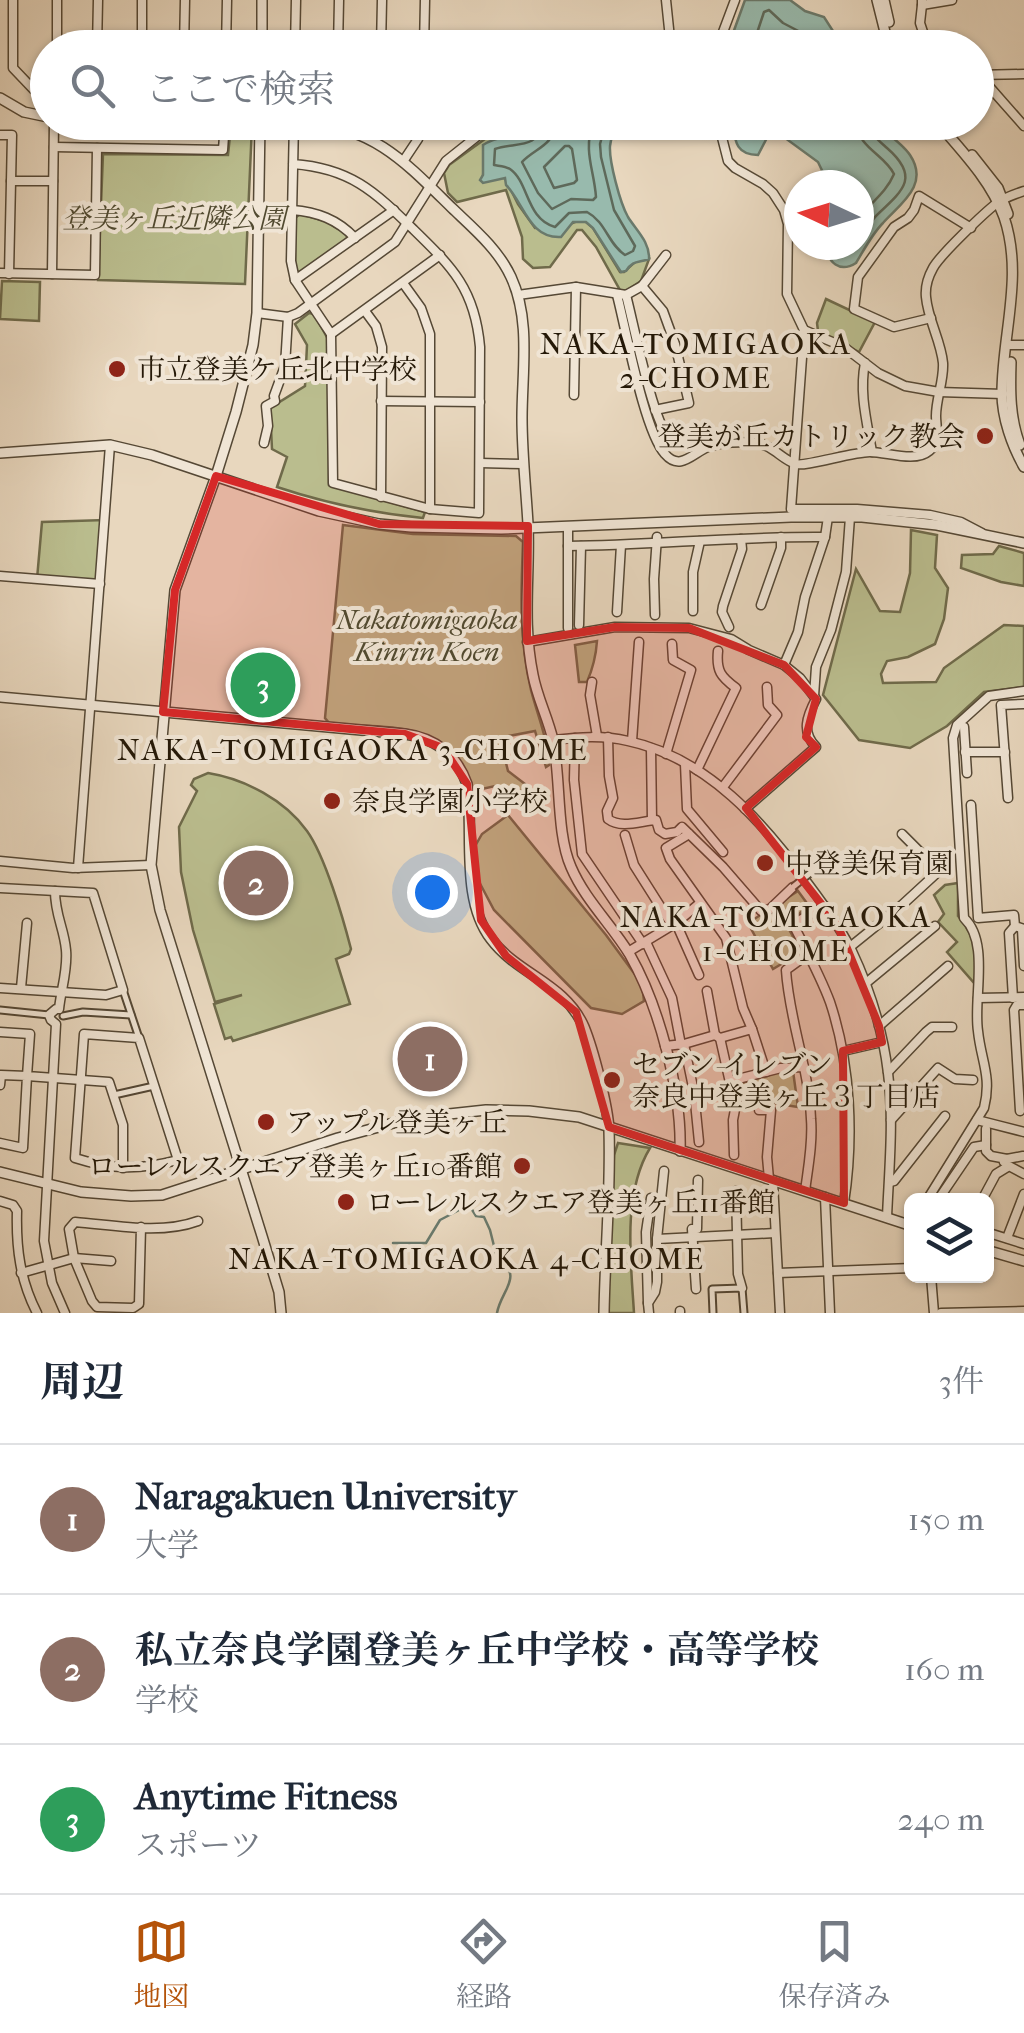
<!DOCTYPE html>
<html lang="ja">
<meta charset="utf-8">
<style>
body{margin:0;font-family:"IM FELL French Canon","Noto Serif JP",serif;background:#f2f2f3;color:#1f2937}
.controls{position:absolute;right:30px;bottom:30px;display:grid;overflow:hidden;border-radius:15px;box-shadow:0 2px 8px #0004}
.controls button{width:90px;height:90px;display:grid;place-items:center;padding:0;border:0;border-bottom:2px solid #e0e1e3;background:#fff;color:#1f2937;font:50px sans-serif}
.compass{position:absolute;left:784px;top:170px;width:90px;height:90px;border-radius:50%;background:#fff;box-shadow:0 2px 8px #0004;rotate:274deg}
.you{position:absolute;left:432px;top:892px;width:35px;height:35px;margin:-25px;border:8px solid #fff;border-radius:50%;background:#1a73e8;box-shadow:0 0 0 15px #1a73e833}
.badge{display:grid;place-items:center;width:65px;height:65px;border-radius:50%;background:#b45309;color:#fff;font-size:32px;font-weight:700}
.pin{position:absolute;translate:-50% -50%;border:5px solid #fff;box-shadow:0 2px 10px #0006}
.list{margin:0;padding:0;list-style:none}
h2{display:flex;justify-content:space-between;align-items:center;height:130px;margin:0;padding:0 40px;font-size:42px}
h2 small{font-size:32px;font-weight:400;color:#747a83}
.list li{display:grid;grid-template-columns:65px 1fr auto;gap:30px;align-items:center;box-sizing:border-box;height:150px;padding:0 40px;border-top:2px solid #e0e1e3}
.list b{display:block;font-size:38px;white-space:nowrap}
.list p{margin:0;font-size:32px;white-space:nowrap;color:#747a83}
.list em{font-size:32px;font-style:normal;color:#747a83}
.icon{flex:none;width:55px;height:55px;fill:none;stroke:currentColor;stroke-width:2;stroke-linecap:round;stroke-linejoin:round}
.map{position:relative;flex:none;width:1024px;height:1313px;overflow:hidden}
.search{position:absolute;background:#fff;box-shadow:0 2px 8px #0004;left:30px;right:30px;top:30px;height:110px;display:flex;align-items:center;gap:25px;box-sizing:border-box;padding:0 35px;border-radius:55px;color:#747a83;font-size:38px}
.sheet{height:580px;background:#fff}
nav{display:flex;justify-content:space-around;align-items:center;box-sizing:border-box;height:140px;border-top:2px solid #e0e1e3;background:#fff;font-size:28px;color:#747a83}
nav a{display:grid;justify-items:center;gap:5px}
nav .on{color:#b45309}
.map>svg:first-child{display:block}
.green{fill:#babd8e;stroke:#6f6a4a;stroke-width:2.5}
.water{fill:#98baad;stroke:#6a796b;stroke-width:2.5}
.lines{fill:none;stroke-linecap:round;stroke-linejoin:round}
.shore{stroke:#5e695a;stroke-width:2.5}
.stream{stroke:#6a796b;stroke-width:2.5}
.pedestrian-casing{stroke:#554835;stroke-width:9}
.minor-casing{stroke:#554835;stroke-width:11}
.tertiary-casing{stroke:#554835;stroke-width:12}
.pedestrian{stroke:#f0e5d5;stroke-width:5}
.minor{stroke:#f0e5d5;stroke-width:8}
.tertiary{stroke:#f0e5d5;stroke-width:9}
.pedestrian-bridge-casing{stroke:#554835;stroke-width:9;stroke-linecap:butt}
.pedestrian-bridge{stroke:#f0e5d5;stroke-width:5}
.marked{fill:#d62828;fill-opacity:0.2;stroke:#d62828;stroke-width:8;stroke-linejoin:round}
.poi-dot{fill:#8f2418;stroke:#f0e5d5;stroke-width:4}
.labels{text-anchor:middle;stroke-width:8;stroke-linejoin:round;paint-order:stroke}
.park-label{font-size:28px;font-style:italic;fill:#514a30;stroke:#f0e5d5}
.poi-label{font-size:28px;fill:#241807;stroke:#f0e5d5;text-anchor:start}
.neighbourhood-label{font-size:30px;letter-spacing:2.5px;fill:#241807;stroke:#f0e5d5}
</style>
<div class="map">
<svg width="1024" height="1313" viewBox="0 0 1024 1313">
<rect width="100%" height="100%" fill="#e8d7be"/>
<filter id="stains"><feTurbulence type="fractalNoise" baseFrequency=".002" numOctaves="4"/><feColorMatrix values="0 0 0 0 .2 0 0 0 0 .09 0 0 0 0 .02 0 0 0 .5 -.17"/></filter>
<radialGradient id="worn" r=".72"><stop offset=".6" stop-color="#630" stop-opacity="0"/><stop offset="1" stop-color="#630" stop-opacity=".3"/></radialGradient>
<g class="green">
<path d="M507,123H536L521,135L505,136L484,164L483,176L505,178L518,204L535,228L570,224L580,220L586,222L593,228L620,272H624L636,261L649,259L641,281L626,291L620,290L596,247L582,230H577L550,267L533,268L523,259L522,237L506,190L457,202L448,193L444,173L449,165Z"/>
<path d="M252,125L245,284L98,280L103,154L228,155L231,126Z"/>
<path d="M300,214L325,221L347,234V240L301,273L296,271L295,264V218Z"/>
<path d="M2,281L40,282L39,321L0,319Z"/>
<path d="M826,299L875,322L859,352L818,331L817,323Z"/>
<path d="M309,313L314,314L329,341V485L425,512L423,518C373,513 325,503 277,487L287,457L272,449L270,408L305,386L307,345L295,324Z"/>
<path d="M105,520L100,584L37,579L42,522Z"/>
<path d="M343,525L413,534L516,536L523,542C521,592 519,641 531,690C538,717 547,736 549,765L546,767L535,731L509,736L502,747L508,771L525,784L524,790L508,795L495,786L473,791C453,719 390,728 330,724L325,718Z"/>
<path d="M911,530L937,535L935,568L948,588L944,619L935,644L908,657L887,661L881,674L883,683L936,682L944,668L1004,625L1024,626V687L984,692L947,726L910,748L859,740L823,695L856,569L880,611L900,612L910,573Z"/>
<path d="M999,546L1024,553V586L1001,582L961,568L962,555L993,554Z"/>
<path d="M597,641C596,656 593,668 587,682H579L575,645Z"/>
<path d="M208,773C245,779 285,800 307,831C325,856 343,918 351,949L349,954L336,959L350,1004L233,1041L231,1037L225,1039L214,1004L242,995L215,1002L193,930L181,872L179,827L197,791L191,785L194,779Z"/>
<path d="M508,815L606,935L642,984L644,1001L622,1014L591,1008L494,910L476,876L474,848L482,834Z"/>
<path d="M958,883V916C977,936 976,957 975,984L947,952L957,942L938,922L944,914L934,895L945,885Z"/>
<path d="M798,891L809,906L786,924L800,949L798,954L773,969L749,925L751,921Z"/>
<path d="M782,1071H793L798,1107L758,1101L755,1095L737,1093L735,1085Z"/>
<path d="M618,1143L650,1148C622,1194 631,1262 634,1313H607L614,1155Z"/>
</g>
<g class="water">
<path d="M745,0H790L805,11L824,17L833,31L831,46L728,47Z"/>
<path d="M536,122L617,123C614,130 611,138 610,146C609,161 620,203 628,217C636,230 650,242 649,259C638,263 633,260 626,271L621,272L593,228L586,222H573L561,237C529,239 524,203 506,185L505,178L483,183L480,180L483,175V145C501,132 521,141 536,122Z"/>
<path d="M732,123H874C886,133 902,143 910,155C930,185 900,204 883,223C872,234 864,250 856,263C840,273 827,263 827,245H859V185H829L818,162L777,132L769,134L758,155C736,155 735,141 732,123Z"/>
</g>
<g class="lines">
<g class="shore">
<path d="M752,48L764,12L769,10L783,23L808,36L809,48"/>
<path d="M543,122C539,150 514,142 495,149L494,165C499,166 505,166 510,169C529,182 526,219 555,227L569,213L587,212C606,222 608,244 625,255L633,251L635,246L614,210L601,157L600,144L606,122"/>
<path d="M556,122C554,146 535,148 522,162L538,193L552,209L571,199L593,200L596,197C594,169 583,152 593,122"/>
<path d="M856,122C858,148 884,154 894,174C886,193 871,202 859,218"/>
<path d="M565,146H569L572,149L577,180L574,183L554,188L544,167Z"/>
<path d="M859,239C865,231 871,220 879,213C905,189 919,176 887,148C878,140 870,134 869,122"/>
</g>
<path class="stream" d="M393,1243H426L440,1220L461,1209L463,1211L471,1208L476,1216L484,1217L490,1230L497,1258C525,1276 501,1290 497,1313"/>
<defs>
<g id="pedestrian">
<path d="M123,990L139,1038"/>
<path d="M0,1010L49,1015"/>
<path d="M63,1016L83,1012L131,1015"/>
<path d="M114,1095L154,1086"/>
<path d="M713,1313L712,1289L742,1288L744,1313"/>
</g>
<g id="minor">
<path d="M13,0V68L34,90L48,89"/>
<path d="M666,0L671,48"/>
<path d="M922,0V5L952,0"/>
<path d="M922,5L920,23L924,35"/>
<path d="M57,48V0"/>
<path d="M97,48L98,0"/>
<path d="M142,48V0"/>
<path d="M184,48L185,0"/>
<path d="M226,48L227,0"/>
<path d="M295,48L296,0"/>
<path d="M338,48L339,0"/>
<path d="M381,48L382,0"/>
<path d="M424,48L425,0"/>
<path d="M717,48L735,0"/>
<path d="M976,75L1024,74"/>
<path d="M979,75L1024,126"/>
<path d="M718,122L728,161L735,168L763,184L773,193L784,210L788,224L787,294L804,330L791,509H857L930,515L961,522L982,533"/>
<path d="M0,135H12L9,274"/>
<path d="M54,147L223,150L225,122"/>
<path d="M404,160L418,139L422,122"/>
<path d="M293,164C350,168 374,191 413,229C452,267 475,289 480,347L479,513L430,509L333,483L331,334L295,280L291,261L294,122"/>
<path d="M11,181H53"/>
<path d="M292,210C317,212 337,219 355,238"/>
<path d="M0,273L95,275L97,148"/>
<path d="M52,274L54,122"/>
<path d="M295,280L394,210"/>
<path d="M403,283L421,308L430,334V509"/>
<path d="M642,286L663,311L675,344L689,403L655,410"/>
<path d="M518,295L576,287L626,295L642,286L666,255"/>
<path d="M617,295C626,329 644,431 665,454C681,473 695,450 711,446C724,442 743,442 756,443C773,445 782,460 796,464C804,467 853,452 870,452C887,452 915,463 929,451C941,442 936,428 936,416C936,398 944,381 943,363C941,341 928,320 926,297C925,287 928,277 933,268C940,255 984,213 997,203C1004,198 1015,194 1024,191"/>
<path d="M626,295C633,321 653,423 669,437C679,445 695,445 707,446"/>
<path d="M365,311L376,326L382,347L381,497"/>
<path d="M257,313L288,317L298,313L395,242L446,161L495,122"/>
<path d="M931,318L894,327L854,309L858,277L894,227L908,218L914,210L919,196L971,228"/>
<path d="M804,330L844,347L878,373L905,386L939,392L1003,394"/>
<path d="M331,334L440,255"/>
<path d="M1007,345H1024"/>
<path d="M865,363C859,393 867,422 872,452"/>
<path d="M574,395L576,287"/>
<path d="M381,401L480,402"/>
<path d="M264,443L268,426L266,406L275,401L274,396L285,366L288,317"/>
<path d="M480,463L523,464"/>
<path d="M568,546C654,545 739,536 825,537"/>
<path d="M0,576L100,584"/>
<path d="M761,605L781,548V537"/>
<path d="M693,611V572L700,541"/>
<path d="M617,612L621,545"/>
<path d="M655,615L654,579L657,537"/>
<path d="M579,625L581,546"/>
<path d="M729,627L722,612L723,606L742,549L741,539"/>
<path d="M568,628V527"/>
<path d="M527,642L615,627L689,628L731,639L749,650L784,665L800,678L816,699C807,716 801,732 816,747L745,809"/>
<path d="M784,665L798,632L805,597L825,537L828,517"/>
<path d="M592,682L590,695L597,736"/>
<path d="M814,696L816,667L831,630L846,572L850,517"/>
<path d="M964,727L967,773"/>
<path d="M608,737L609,776L613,798L607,811L608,819C621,829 641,821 656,820L659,830L665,834L677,832L682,827L723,867L761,911L770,909L793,887"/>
<path d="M575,738L574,780L582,854L643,944"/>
<path d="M553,740C579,737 602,735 628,741C708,758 764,823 809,885C824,905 839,926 851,949C869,987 883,1031 888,1073C894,1120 889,1170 887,1217"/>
<path d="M632,741L639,642"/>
<path d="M651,748L652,820"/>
<path d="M965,752H1005"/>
<path d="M666,754L691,670L673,660L672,644"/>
<path d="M685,764L687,809L723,852"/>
<path d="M697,770L736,688C721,677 716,671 718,651"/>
<path d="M723,787L777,715L768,705L767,687"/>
<path d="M1008,798L1001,705L1024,704"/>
<path d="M971,805L978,918L1014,915L1015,926L1024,929"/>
<path d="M689,834L666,848L670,859L726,938L743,1008L752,1029"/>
<path d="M625,835L634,865L672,925"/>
<path d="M0,861L73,868L151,865"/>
<path d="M78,868L110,445"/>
<path d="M0,888L93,893L123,990L106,995L0,988"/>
<path d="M55,891C55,915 64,928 66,950C68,970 61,989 59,1009H56L49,1015L51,1020L56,1024L44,1241L52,1283L65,1313"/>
<path d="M825,906L793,924C806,950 820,975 830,1002C851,1065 854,1138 844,1203"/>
<path d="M676,923L699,975"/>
<path d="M1022,929L1024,966"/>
<path d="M646,942L672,998L681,1045"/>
<path d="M850,947L902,905L939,871L902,834"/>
<path d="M628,952L676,923L700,903"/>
<path d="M866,983L935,926"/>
<path d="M21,988L27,923"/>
<path d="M707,991L715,1035"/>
<path d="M978,998L1024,997"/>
<path d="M1013,998L1009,933L1015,926"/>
<path d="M879,1026L948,966"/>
<path d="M0,1032L30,1034L27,1076L109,1082L123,1125V1168"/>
<path d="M84,1034L139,1038L178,1160C140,1170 112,1170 75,1158Z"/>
<path d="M720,1038L731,1087L737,1099L733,1120L734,1155"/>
<path d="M684,1044L694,1092L699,1142"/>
<path d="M665,1046L684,1044L715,1035L720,1038L752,1029L766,1072"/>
<path d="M843,1051L882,1042"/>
<path d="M888,1072L926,1032L932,1027H952"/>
<path d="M730,1081L781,1068L804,1067"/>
<path d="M0,1085L1,1075L27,1076L23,1148L0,1143"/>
<path d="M759,1110H771L767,1157L769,1179"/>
<path d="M1020,1111L1014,1010L1017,1005H1024"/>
<path d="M891,1120L938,1068L955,1079L973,1080"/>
<path d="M977,1120L1024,1132"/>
<path d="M986,1129V1151L991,1156L1007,1159"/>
<path d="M1004,1162L1007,1159L1023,1156"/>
<path d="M773,1182L780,1313"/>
<path d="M890,1182L894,1181L945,1116"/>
<path d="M736,1191L738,1274L742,1288"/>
<path d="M805,1191C808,1168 813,1143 811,1119C809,1068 789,1020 786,970L808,954"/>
<path d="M825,1197L830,1313"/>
<path d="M927,1200L984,1108C992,1076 981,1061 978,1031C973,999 990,942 964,918L953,738L957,725L989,696L1024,691"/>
<path d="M938,1200L974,1147L986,1145"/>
<path d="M982,1200L996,1174L1009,1166L1024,1174"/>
<path d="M0,1201L13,1205L17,1211C16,1248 20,1280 37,1313"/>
<path d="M141,1227L139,1304L133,1308L97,1307L92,1301L74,1258L69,1229L75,1222C114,1225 160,1235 198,1221"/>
<path d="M986,1232L1024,1244"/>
<path d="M1007,1238L1024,1194"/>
<path d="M657,1239L775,1233"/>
<path d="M21,1273L74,1258L111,1261"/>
<path d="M778,1273L912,1268"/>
<path d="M931,1276L934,1313"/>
<path d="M696,1289L692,1229H697L698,1180"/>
<path d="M648,1303L646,1232L651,1198"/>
<path d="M680,1311V1313"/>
<path d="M649,1313L648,1303L655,1292L657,1282V1239L664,1171"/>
<path d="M941,1313L1024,1311"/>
</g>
<g id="tertiary">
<path d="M877,0L889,48"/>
<path d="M884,0L889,22"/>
<path d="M262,48V0"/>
<path d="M0,98L24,112L48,117"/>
<path d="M260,122L257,313L253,345L236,412L216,476L175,590L151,865L160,910L262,1236L279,1292L281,1313"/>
<path d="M306,122C375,128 406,163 452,208C474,229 498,249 511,277C531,320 522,371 522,418C522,454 526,489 528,524C530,577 522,621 533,675C537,697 548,718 553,740C561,778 556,833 571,867C585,900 612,925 630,955C659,1006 682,1092 680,1151"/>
<path d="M937,122C962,151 991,181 1004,217C1024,276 1002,334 1002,393C1002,418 1012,446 1024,467"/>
<path d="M972,155L998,188L1008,214"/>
<path d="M1011,362C1010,392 1010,418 1020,445"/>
<path d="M0,453L110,445L152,455L319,511L379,524L411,527L501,529L791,517H862L937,525L1024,543"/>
<path d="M0,697L405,734C435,738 457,755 467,784C474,832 460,899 491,939C518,975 565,983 584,1027C593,1049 608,1106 609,1130C611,1190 605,1253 604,1313"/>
<path d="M0,1172L81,1192L131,1196L162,1195L338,1138L412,1118L486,1110L529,1111L579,1117L912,1226"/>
<path d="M986,1250L1024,1261"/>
</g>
</defs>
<use href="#pedestrian" class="pedestrian-casing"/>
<use href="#minor" class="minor-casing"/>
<use href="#tertiary" class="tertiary-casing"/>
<use href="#pedestrian" class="pedestrian"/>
<use href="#minor" class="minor"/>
<use href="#tertiary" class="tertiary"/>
<defs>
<path id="pedestrian-bridge" d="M793,887L819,866"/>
</defs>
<use href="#pedestrian-bridge" class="pedestrian-bridge-casing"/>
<use href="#pedestrian-bridge" class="pedestrian-bridge"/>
</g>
<path class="marked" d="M216,476L379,524L528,526L527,641L615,627L689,628L784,665L816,699L806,737L816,747L746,808L837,924L879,1026L882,1042L843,1051L844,1203L609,1127L576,1012L506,956L481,920L467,784L443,748L405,734L163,712L175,590Z"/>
<g class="poi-dot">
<circle cx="117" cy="369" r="10"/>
<circle cx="985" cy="436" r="10"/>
<circle cx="332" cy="801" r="10"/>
<circle cx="765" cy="863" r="10"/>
<circle cx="612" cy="1080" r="10"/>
<circle cx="266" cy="1122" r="10"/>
<circle cx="522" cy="1166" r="10"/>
<circle cx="346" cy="1202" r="10"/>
</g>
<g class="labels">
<g class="park-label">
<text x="174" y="228">登美ヶ丘近隣公園</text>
<text x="427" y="629">Nakatomigaoka<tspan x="427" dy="32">Kinrin Koen</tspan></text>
</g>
<g class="poi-label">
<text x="137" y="379">市立登美ケ丘北中学校</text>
<text x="965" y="446" text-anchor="end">登美が丘カトリック教会</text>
<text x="352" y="811">奈良学園小学校</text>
<text x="785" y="873">中登美保育園</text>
<text x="632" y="1074">セブン-イレブン<tspan x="632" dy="32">奈良中登美ヶ丘３丁目店</tspan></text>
<text x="286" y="1132">アップル登美ヶ丘</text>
<text x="502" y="1176" text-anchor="end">ローレルスクエア登美ヶ丘10番館</text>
<text x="366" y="1212">ローレルスクエア登美ヶ丘11番館</text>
</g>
<g class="neighbourhood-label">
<text x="696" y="354">NAKA-TOMIGAOKA<tspan x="696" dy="34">2-CHOME</tspan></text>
<text x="353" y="760">NAKA-TOMIGAOKA 3-CHOME</text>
<text x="776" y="927">NAKA-TOMIGAOKA<tspan x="776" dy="34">1-CHOME</tspan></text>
<text x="467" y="1269">NAKA-TOMIGAOKA 4-CHOME</text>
</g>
</g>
<rect width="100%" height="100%" filter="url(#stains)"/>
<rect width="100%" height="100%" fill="url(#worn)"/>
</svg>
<div class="controls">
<button><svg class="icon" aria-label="layers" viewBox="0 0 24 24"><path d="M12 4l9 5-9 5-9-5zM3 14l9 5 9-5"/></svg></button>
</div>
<svg class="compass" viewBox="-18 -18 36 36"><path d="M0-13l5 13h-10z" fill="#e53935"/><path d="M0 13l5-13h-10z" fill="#747a83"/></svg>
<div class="you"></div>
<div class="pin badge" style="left:430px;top:1059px;background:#8d6e63">1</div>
<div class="pin badge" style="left:256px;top:883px;background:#8d6e63">2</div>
<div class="pin badge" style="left:263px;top:685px;background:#2e9e5b">3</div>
<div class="search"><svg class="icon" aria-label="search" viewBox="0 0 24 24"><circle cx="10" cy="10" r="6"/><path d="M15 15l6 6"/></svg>ここで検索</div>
</div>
<section class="sheet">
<h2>周辺<small>3件</small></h2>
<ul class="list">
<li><span class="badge" style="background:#8d6e63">1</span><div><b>Naragakuen University</b><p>大学</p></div><em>150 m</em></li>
<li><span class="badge" style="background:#8d6e63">2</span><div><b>私立奈良学園登美ヶ丘中学校・高等学校</b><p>学校</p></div><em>160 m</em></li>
<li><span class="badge" style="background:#2e9e5b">3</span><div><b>Anytime Fitness</b><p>スポーツ</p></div><em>240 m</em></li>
</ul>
</section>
<nav>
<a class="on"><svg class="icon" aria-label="map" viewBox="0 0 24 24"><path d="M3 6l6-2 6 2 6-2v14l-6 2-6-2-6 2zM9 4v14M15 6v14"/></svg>地図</a>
<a><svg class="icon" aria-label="directions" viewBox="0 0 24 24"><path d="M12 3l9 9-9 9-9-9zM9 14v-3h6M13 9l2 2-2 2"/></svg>経路</a>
<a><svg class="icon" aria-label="saved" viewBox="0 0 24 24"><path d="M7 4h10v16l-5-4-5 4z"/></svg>保存済み</a>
</nav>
